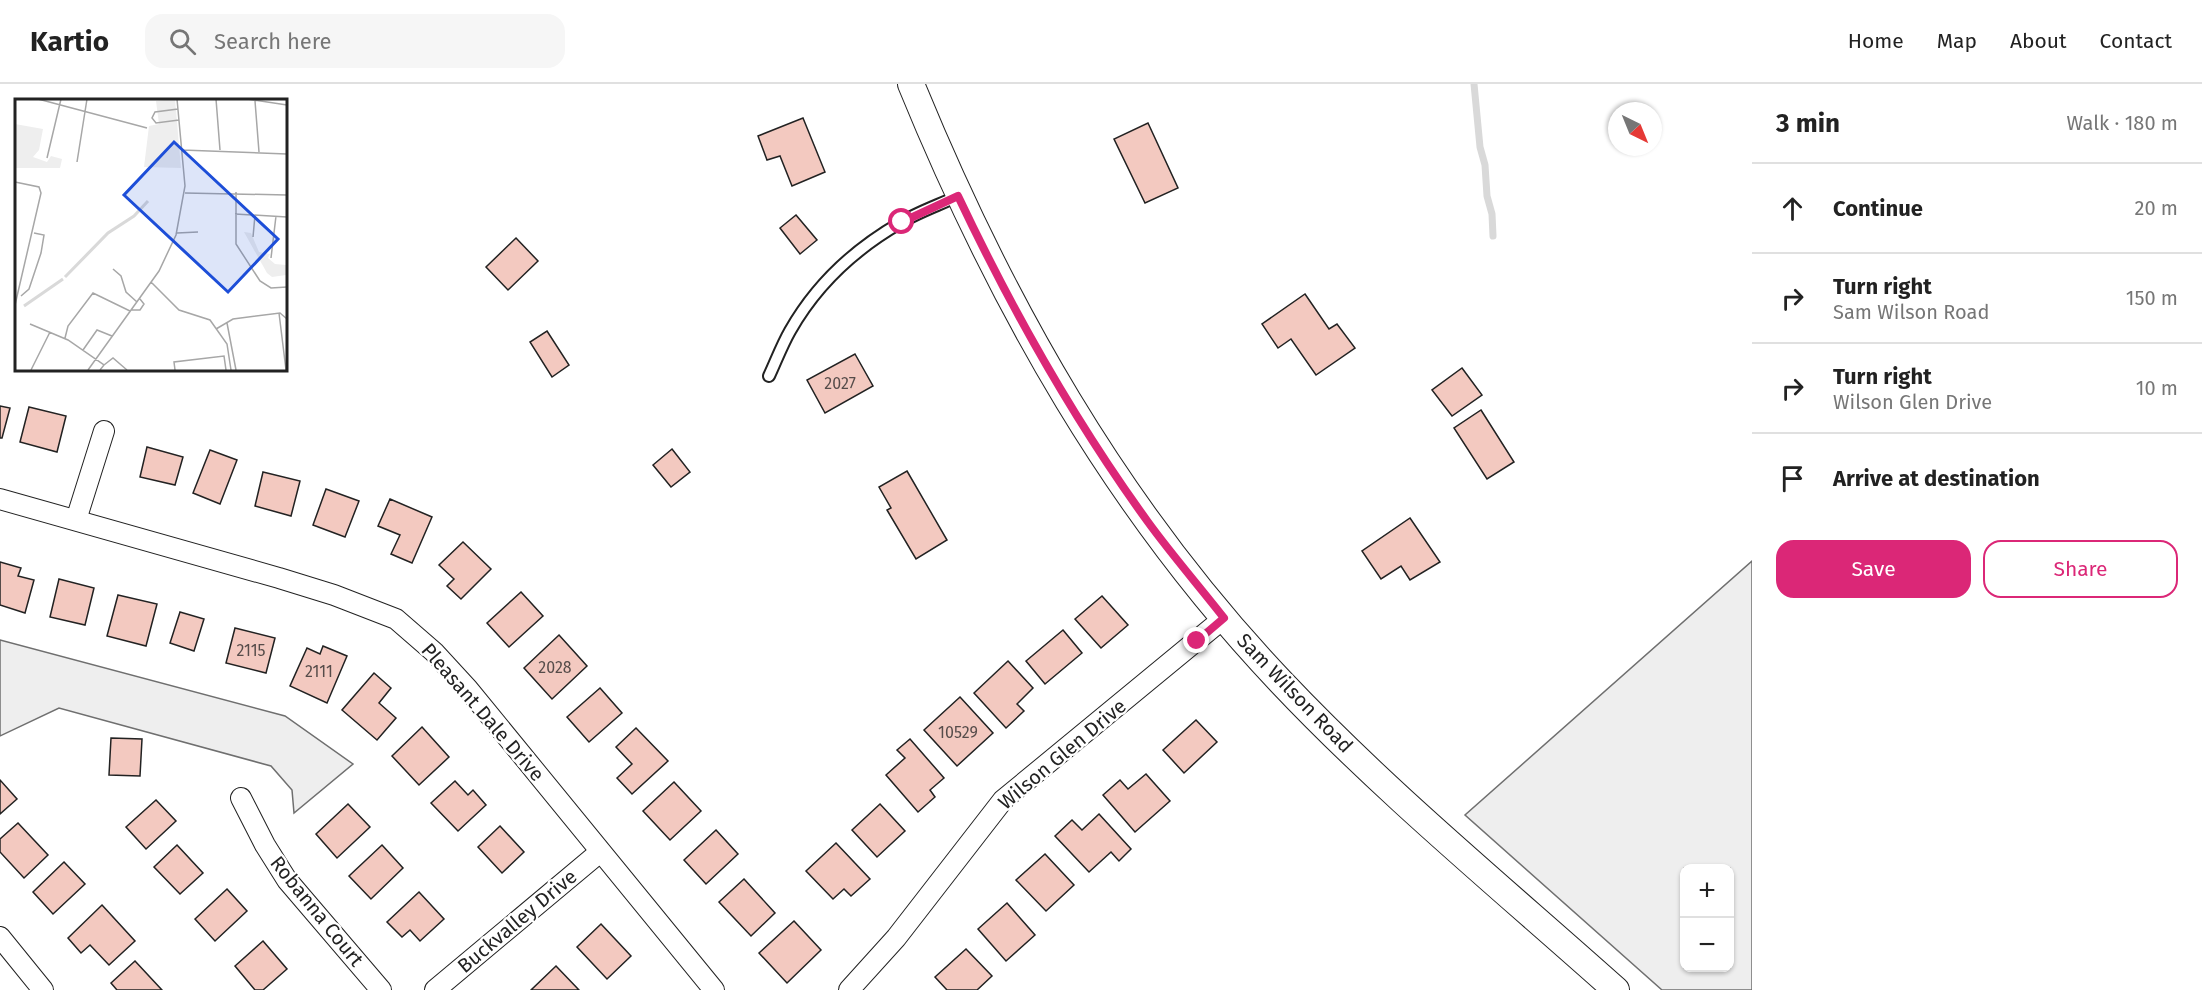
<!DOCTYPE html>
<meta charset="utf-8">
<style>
body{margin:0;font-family:"Fira Sans",sans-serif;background:#f6f6f6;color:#222}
.controls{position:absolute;right:18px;bottom:18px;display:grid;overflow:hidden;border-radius:12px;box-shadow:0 2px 4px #0004}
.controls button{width:54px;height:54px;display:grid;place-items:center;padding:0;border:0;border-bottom:2px solid #e0e0e0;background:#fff;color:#222;font:30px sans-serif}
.compass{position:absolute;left:1608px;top:18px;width:54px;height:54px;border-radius:50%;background:#fff;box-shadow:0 2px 4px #0004;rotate:137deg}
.stop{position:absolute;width:18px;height:18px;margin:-14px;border:4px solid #db2777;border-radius:50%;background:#fff}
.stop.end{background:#db2777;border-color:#fff;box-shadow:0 2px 6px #0008}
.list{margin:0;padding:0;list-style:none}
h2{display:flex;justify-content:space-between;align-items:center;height:78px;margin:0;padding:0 24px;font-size:26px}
h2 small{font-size:20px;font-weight:400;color:#767676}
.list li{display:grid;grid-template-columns:39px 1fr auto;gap:18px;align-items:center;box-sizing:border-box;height:90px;padding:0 24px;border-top:2px solid #e0e0e0}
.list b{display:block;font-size:22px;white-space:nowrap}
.list p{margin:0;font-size:20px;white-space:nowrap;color:#767676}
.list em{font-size:20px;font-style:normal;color:#767676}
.actions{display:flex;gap:12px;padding:18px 24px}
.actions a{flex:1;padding:14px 0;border:2px solid #db2777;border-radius:18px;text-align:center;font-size:21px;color:#db2777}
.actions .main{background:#db2777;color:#fff}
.icon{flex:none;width:33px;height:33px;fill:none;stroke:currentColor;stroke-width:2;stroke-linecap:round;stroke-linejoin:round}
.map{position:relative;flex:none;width:1752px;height:906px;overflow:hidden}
header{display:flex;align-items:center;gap:36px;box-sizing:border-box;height:84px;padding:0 30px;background:#fff;border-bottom:2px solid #e0e0e0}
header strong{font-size:28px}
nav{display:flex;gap:33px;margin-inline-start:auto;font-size:21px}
.search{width:420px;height:54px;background:#f6f6f6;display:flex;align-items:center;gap:15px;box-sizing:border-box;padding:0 21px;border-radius:18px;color:#767676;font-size:22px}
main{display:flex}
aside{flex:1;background:#fff}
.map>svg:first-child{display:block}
.green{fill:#eee;stroke:#6f6f6f;stroke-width:1.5;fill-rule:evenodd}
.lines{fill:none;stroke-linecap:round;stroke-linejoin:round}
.stream{stroke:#d9d9d9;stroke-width:7}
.building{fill:#f3c9c0;stroke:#222;stroke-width:1.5}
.service-casing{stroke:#222;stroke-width:14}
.minor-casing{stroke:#222;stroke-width:22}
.tertiary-casing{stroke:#222;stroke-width:28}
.service{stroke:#fff;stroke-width:10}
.minor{stroke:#fff;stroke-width:20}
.tertiary{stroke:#fff;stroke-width:26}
.route{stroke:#db2777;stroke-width:8}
.labels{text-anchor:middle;stroke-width:4.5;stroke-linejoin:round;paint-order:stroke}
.number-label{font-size:16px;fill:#564c4a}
.street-label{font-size:20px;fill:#222;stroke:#fff}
.inset-river{fill:none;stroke:#d9d9d9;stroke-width:3}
.inset-road{fill:none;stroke:#a7a7a7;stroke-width:1.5}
.view{fill:#1d4ed8;fill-opacity:0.15;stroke:#1d4ed8;stroke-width:3}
.inset-edge{fill:none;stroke:#222;stroke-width:3}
</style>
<header>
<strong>Kartio</strong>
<div class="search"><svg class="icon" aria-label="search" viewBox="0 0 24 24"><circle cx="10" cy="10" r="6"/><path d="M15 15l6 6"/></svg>Search here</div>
<nav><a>Home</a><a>Map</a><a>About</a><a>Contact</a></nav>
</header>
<main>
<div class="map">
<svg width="1752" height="906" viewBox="0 0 1752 906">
<rect width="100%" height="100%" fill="#fff"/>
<g class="green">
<path d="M1752,477V906H1662L1465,731ZM1684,784H1730V884H1684Z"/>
<path d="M0,556L285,632L353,680L294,729L292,706L271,682L59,624L0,652Z"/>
</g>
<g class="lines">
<path class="stream" d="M1474,0L1480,63L1485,81L1487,112L1492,130L1493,152"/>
</g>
<g class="building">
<path d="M803,34L825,88L792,102L780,72L767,76L758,52Z"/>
<path d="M1148,39L1178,104L1145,119L1114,55Z"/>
<path d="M796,131L817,156L800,170L780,144Z"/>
<path d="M516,154L538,177L508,206L486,183Z"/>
<path d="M1305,210L1329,245L1337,240L1355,264L1316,291L1291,255L1278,264L1262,240Z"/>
<path d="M547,247L569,281L552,293L530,258Z"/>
<path d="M855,270L873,302L825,329L807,296Z"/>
<path d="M1462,284L1482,311L1452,332L1432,306Z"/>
<path d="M0,322L10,324L2,354H0Z"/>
<path d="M29,323L66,332L57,368L20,358Z"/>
<path d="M1481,326L1514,378L1487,395L1454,344Z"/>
<path d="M147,363L183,373L175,401L140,393Z"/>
<path d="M672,365L690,388L671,403L653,381Z"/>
<path d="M210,366L237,376L220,420L193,409Z"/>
<path d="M907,387L947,456L916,475L887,426L891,424L879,403Z"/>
<path d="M263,388L300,397L291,432L255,422Z"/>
<path d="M326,405L359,417L345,453L313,441Z"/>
<path d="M390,415L432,433L412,479L391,470L400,451L378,442Z"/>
<path d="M1410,434L1440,478L1410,496L1401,482L1381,495L1362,467Z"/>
<path d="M463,458L491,485L461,515L447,502L454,495L439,481Z"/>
<path d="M0,478L21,484L18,492L34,496L25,529L0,521Z"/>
<path d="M59,495L94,504L85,541L50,533Z"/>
<path d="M521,508L543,532L509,563L487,539Z"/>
<path d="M118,511L157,520L146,562L107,552Z"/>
<path d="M1102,512L1128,541L1101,564L1075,535Z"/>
<path d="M180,528L204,535L194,567L170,559Z"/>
<path d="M235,544L275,554L266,589L226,579Z"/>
<path d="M1063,546L1082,569L1045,600L1026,577Z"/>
<path d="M559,551L587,582L552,615L524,584Z"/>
<path d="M323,562L347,572L327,619L290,602L307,564L320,570Z"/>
<path d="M1008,577L1033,604L1017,620L1024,627L1006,644L974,609Z"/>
<path d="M374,589L391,604L379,619L396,634L377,656L342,626Z"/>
<path d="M600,604L622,629L589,658L567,633Z"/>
<path d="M960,613L993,649L957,682L924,646Z"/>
<path d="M1196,636L1217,658L1184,689L1163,666Z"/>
<path d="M422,643L449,673L419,701L392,672Z"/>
<path d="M636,644L668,677L632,710L617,694L632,680L616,663Z"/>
<path d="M111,654L142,655L140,692L109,691Z"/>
<path d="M910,655L944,694L930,706L935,713L918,728L886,691L905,674L897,666Z"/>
<path d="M1146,690L1170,717L1135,748L1103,711L1120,696L1128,705Z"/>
<path d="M0,696L17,715L0,730Z"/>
<path d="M455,697L468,711L473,706L486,721L458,747L431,719Z"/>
<path d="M674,698L701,727L670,756L643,727Z"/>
<path d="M156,716L176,737L146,765L126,743Z"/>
<path d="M348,720L370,743L337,774L316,750Z"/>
<path d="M880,720L905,747L877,773L852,746Z"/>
<path d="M1099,730L1131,765L1119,777L1111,768L1089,788L1055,752L1072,736L1082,746Z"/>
<path d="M18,739L48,771L24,794L0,768V755Z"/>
<path d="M500,742L524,768L502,789L478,763Z"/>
<path d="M716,746L738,770L706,800L684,776Z"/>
<path d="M836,759L870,795L851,812L844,805L833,815L806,787Z"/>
<path d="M177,761L203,789L180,810L154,783Z"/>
<path d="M382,761L403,784L371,815L349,792Z"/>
<path d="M1045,770L1074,801L1046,827L1016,796Z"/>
<path d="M64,778L85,800L53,830L33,808Z"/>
<path d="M744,795L775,829L751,852L719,818Z"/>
<path d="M227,805L247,827L215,857L195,835Z"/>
<path d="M419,808L444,835L420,857L410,846L402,853L387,838Z"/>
<path d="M1007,819L1035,851L1006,877L978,845Z"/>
<path d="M102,821L135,857L109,881L90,861L81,869L68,854Z"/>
<path d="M794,837L821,866L787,899L759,869Z"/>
<path d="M601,840L631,872L607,895L577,863Z"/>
<path d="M263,857L287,885L263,906H255L235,882Z"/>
<path d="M966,865L992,892L977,906H947L935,893Z"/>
<path d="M135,877L162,906H117L111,899Z"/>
<path d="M556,882L579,906H531Z"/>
</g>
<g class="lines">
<defs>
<path id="service" d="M769,292C776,277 782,261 790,247C816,201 855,165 900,139C918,128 939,121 958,112"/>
<g id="minor">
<path d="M0,415L279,494L334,511L396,535L434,568L468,605L714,906"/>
<path d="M76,436L104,347"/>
<path d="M241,714L265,761L287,796L381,906"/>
<path d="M0,853L43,906"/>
<path d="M435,906L600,768"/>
<path d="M849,906L896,854L1003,716L1224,534"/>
</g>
<path id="tertiary" d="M911,0C1001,220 1116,424 1281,598C1385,708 1503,805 1616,906"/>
</defs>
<use href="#service" class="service-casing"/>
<use href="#minor" class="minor-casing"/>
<use href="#tertiary" class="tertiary-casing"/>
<use href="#service" class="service"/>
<use href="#minor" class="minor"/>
<use href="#tertiary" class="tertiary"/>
</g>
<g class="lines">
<path class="route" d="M902,138L958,112C1012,226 1074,336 1148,438C1172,471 1199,502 1224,534L1197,557"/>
</g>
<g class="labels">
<g class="number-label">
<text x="840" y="305">2027</text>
<text x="251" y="572">2115</text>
<text x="555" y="589">2028</text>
<text x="319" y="593">2111</text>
<text x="958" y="654">10529</text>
</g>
<g class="street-label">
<text transform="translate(1295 609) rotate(46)" y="7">Sam Wilson Road</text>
<text transform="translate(483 628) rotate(49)" y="7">Pleasant Dale Drive</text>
<text transform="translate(1062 670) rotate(-40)" y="7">Wilson Glen Drive</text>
<text transform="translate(317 827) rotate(51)" y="7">Robanna Court</text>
<text transform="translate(517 837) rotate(-40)" y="7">Buckvalley Drive</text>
</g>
</g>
<g transform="translate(15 15)">
<rect width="272" height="272" fill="#fff"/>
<path d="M160,0L166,69L129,68L134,27L144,25L141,2ZM0,25L28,30L24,51L18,58L32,63L36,57L47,60L45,69H0ZM229,133L236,134L244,153L255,155L253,159L260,165L271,166V176L257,178L252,174Z" fill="#eee"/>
<path class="inset-river" d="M50,178L93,134L119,117L133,102M9,207L48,180"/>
<path class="inset-road" d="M23,0L132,29M201,0L205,51M232,0L272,6M240,2L244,53M163,10L140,13L137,19L141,24L164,21M167,51L272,55M32,59L46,0M62,63L72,0M0,83L24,88L26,94L0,206M221,93V145L245,182L256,189L272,188M170,94L272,96M220,115L272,118M162,134L183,133M238,138L240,116M256,159L261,117M98,170L106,177L111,193L122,203M136,183L164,211L195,221L212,245L216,271M6,197L14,190L26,154L29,136L19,134M116,211H125L129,205L125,200M264,214L271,271M212,224L221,271M15,225L53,241L89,266L85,271M201,230L218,220L265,214L272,220M50,239L53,227L78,194L115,212M68,251L82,231L97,237M89,266L98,259L112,271M16,271L35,233M73,271L144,172L161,136L170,87L162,0M160,271L159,263L209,257L211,271"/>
<path class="view" d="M159,43L263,140L213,193L109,96Z"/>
<rect width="272" height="272" class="inset-edge"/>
</g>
</svg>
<div class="controls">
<button>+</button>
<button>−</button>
</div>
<svg class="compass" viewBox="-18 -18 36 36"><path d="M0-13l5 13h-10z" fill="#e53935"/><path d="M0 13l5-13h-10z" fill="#767676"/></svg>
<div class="stop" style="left:902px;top:138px"></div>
<div class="stop end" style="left:1197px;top:557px"></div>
</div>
<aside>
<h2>3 min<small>Walk · 180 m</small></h2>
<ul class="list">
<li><svg class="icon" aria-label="ahead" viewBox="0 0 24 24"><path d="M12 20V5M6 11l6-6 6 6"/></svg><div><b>Continue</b></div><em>20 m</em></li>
<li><svg class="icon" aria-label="right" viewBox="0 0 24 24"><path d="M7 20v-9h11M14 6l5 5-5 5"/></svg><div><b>Turn right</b><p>Sam Wilson Road</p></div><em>150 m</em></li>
<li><svg class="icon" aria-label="right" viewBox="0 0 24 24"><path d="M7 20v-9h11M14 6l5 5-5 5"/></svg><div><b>Turn right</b><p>Wilson Glen Drive</p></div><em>10 m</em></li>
<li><svg class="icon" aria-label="arrive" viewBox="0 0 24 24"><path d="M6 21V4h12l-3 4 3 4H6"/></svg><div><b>Arrive at destination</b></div></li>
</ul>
<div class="actions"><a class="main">Save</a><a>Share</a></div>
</aside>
</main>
